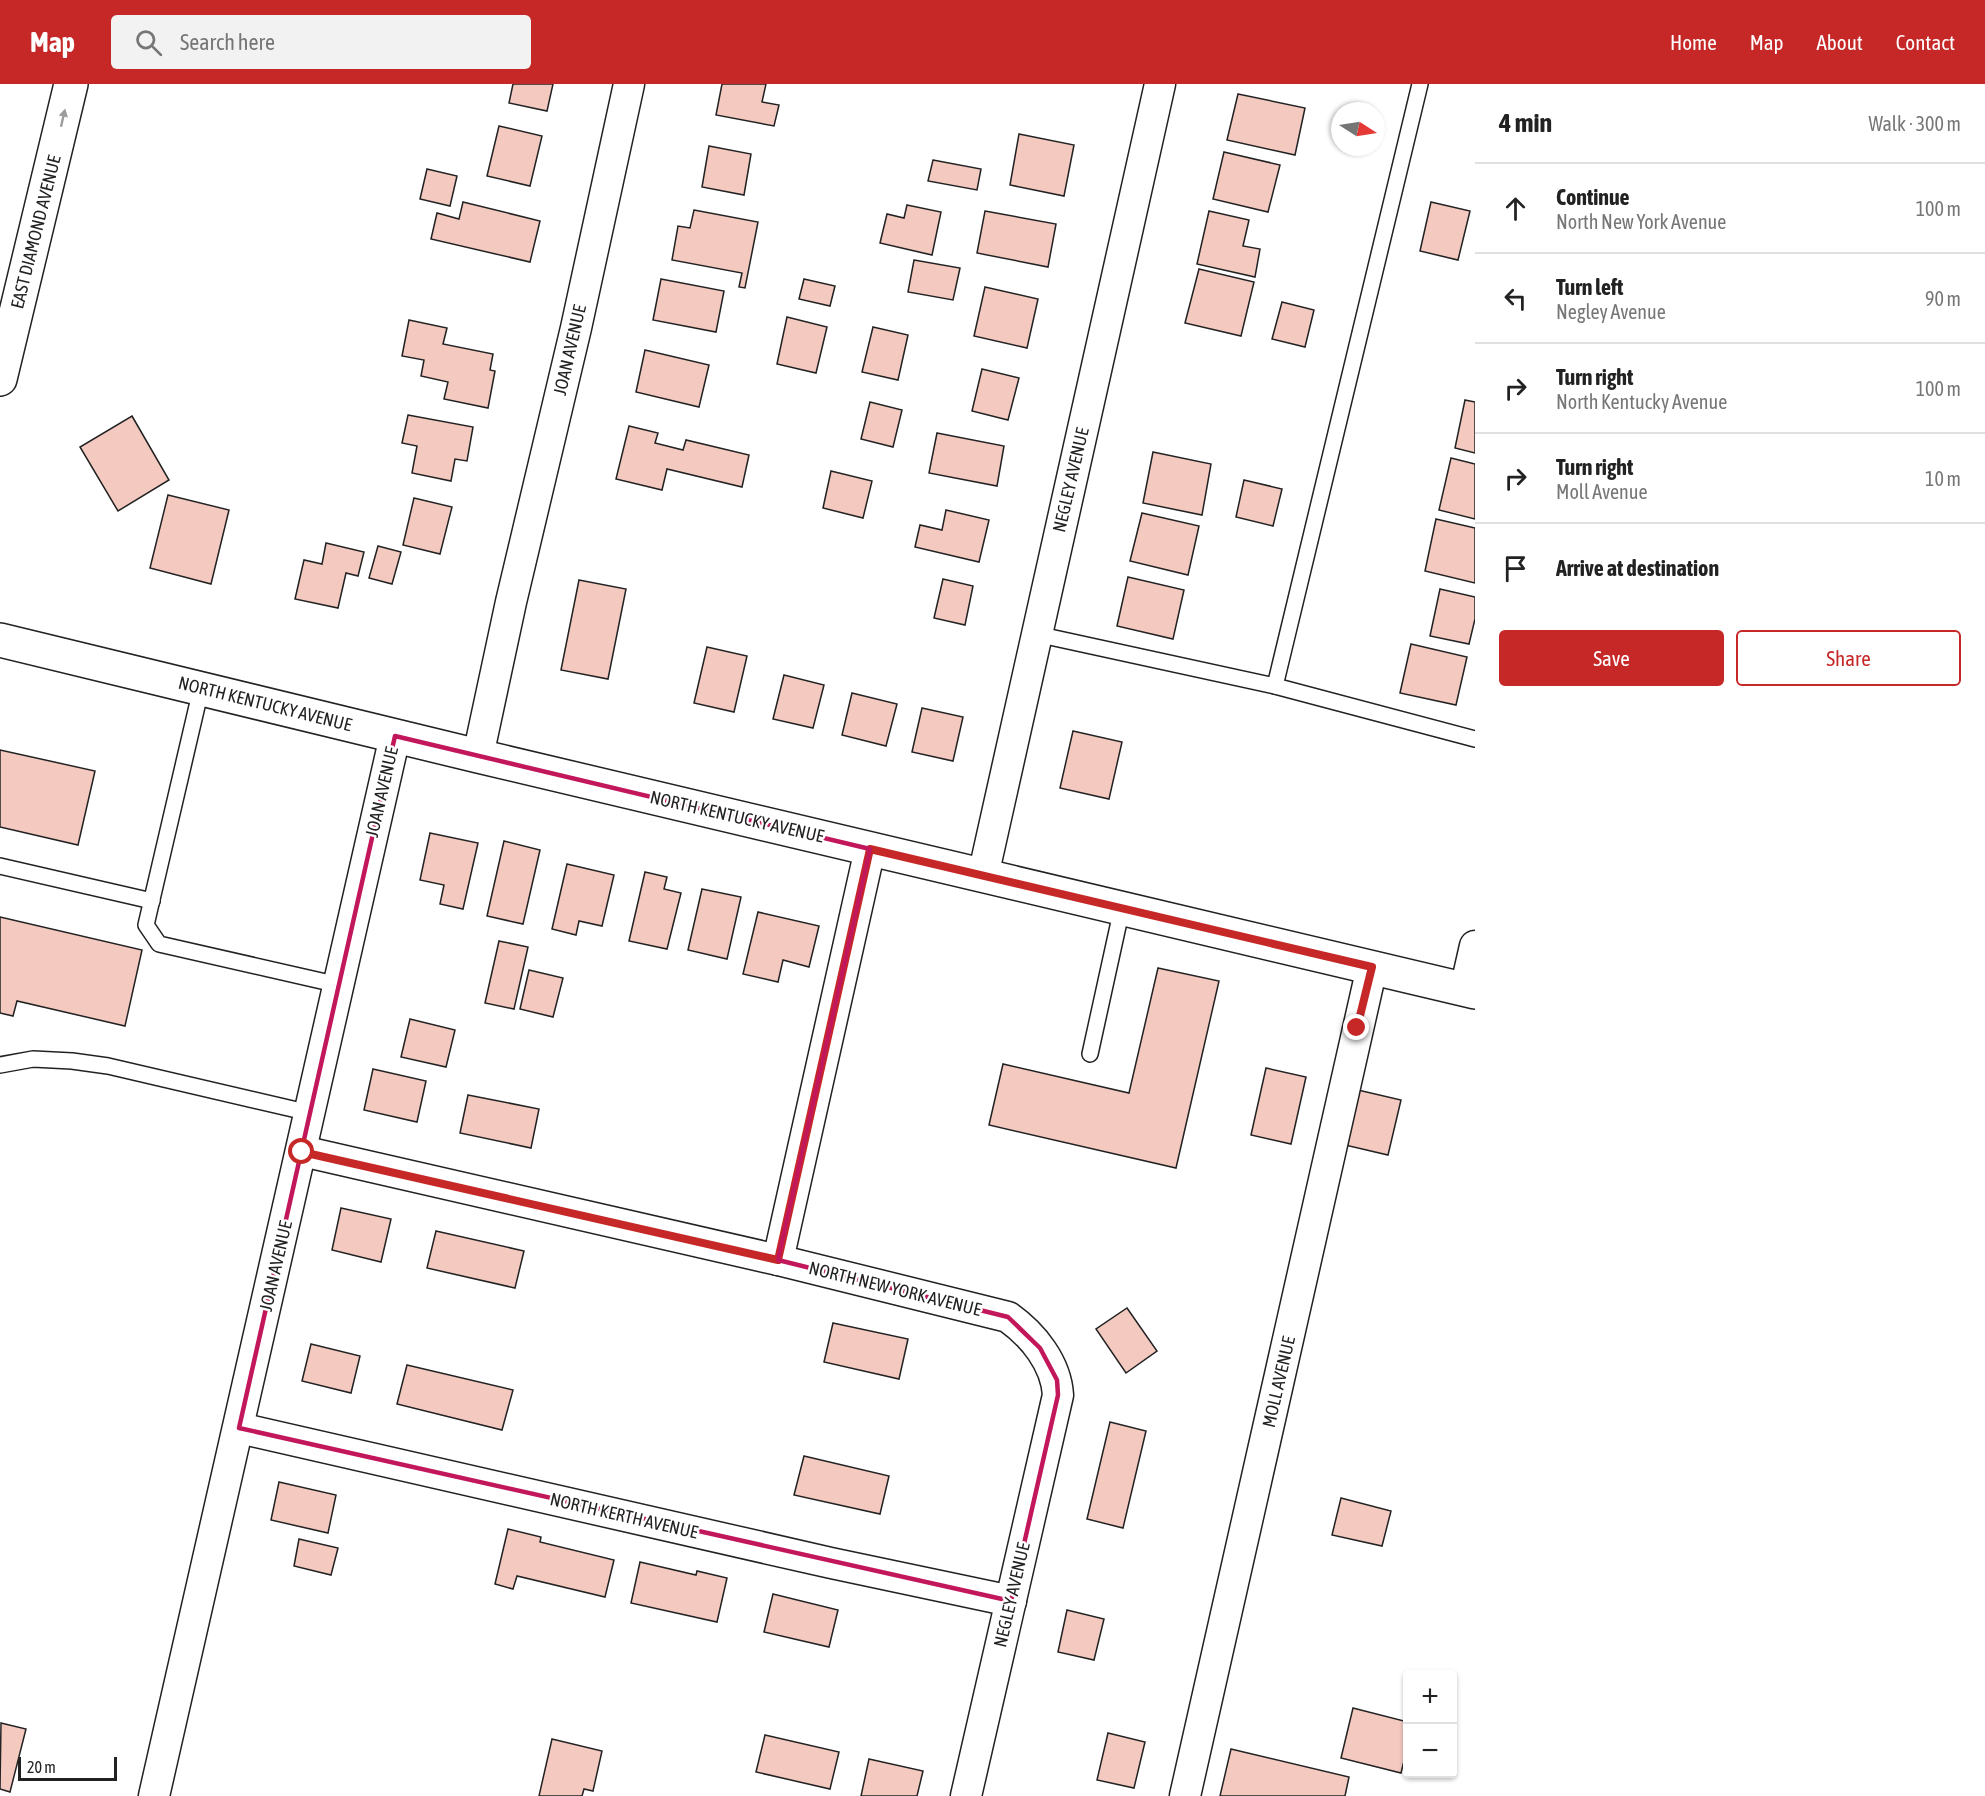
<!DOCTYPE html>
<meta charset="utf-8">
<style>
body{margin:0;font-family:"Asap Condensed",sans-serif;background:#f2f2f2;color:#222}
.controls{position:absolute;right:18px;bottom:18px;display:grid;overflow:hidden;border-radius:6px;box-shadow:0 2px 4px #0004}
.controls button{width:54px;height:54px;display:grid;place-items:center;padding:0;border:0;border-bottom:2px solid #e0e0e0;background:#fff;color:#222;font:30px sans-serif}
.compass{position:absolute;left:1331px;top:18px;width:54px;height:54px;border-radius:50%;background:#fff;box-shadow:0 2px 4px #0004;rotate:102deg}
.scale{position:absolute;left:18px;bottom:15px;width:99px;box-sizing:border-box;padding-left:6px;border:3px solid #222;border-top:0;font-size:16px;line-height:21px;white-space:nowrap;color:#222;-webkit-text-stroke:4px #fff;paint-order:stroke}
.stop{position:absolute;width:18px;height:18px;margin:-14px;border:4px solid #c62828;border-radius:50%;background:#fff}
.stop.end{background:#c62828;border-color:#fff;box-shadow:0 2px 6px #0008}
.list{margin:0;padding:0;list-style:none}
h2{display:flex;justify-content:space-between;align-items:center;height:78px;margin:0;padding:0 24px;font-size:26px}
h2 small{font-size:20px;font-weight:400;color:#767676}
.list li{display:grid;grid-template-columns:39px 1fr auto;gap:18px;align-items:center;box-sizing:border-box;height:90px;padding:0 24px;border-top:2px solid #e0e0e0}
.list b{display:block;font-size:22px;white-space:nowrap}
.list p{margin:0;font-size:20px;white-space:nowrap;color:#767676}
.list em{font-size:20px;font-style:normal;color:#767676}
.actions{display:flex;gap:12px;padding:18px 24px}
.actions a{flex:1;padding:14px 0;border:2px solid #c62828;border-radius:6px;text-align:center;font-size:21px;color:#c62828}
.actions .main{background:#c62828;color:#fff}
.icon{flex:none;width:33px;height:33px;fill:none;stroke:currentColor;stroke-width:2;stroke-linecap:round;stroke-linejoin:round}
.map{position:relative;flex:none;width:1475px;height:1712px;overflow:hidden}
header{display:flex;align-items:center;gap:36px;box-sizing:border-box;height:84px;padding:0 30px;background:#c62828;color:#fff}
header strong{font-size:28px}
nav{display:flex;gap:33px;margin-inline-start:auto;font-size:21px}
.search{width:420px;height:54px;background:#f2f2f2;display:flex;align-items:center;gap:15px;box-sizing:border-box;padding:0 21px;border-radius:6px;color:#767676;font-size:22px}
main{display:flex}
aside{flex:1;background:#fff}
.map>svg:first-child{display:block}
.building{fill:#f3c9c0;stroke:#222;stroke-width:1.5}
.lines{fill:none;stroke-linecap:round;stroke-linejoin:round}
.lane-casing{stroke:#222;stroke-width:18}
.street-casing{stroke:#222;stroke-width:33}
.secondary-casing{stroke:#222;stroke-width:36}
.primary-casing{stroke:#222;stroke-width:36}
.lane{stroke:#fff;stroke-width:15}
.street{stroke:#fff;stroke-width:30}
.secondary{stroke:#fff;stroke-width:33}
.primary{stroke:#fff;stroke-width:33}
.oneway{fill:#9c9c9c}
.route{stroke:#c62828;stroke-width:8}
.marked{fill:none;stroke:#c2185b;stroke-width:4.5;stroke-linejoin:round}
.labels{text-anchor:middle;stroke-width:4.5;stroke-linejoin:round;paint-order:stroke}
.street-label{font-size:18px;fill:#222;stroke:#fff}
</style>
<header>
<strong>Map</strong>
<div class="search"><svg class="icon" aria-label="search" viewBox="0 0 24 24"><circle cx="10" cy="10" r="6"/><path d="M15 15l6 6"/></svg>Search here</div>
<nav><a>Home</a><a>Map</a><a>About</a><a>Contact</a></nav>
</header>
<main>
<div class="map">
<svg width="1475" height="1712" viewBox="0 0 1475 1712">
<rect width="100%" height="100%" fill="#fff"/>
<g class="building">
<path d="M513,0H553L547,27L509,19Z"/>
<path d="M722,0H766L762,18L779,21L774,42L716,31Z"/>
<path d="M1238,10L1305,24L1295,71L1227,56Z"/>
<path d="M499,42L542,52L530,102L487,92Z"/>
<path d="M1019,50L1074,61L1064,112L1010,101Z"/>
<path d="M709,62L751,70L744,111L702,103Z"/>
<path d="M1224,68L1280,81L1268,128L1213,115Z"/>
<path d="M933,76L981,85L977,106L928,97Z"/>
<path d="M427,85L457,92L450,122L420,115Z"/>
<path d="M463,118L540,137L530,178L431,155L437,129L459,135Z"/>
<path d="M1431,118L1470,127L1458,176L1420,167Z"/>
<path d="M907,121L941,128L932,171L880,159L887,130L904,134Z"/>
<path d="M694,126L758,138L745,204L739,203L742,189L672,176L678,142L690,144Z"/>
<path d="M985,127L1056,140L1048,183L977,169Z"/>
<path d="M1209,127L1249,136L1243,162L1260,165L1255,193L1197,180Z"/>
<path d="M914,176L960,184L953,216L908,208Z"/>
<path d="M1199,185L1254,198L1241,252L1185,239Z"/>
<path d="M661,195L724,207L716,248L653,236Z"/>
<path d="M804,195L835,202L830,222L799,215Z"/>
<path d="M985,203L1038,215L1027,264L974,252Z"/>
<path d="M1282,218L1314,226L1305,263L1272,255Z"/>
<path d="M787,233L827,243L816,289L777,280Z"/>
<path d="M409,236L447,244L443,260L493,270L490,286L495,287L488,324L444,315L448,298L421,292L424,276L402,272Z"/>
<path d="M873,243L908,251L898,296L862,288Z"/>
<path d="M645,266L709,281L699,323L636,308Z"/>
<path d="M982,285L1019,294L1008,336L972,327Z"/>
<path d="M1465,316L1475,318V369L1455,364Z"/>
<path d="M870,318L902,326L893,363L861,355Z"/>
<path d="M408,331L473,343L467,377L455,375L451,397L412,389L417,362L402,359Z"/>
<path d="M132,332L169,396L118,427L80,363Z"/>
<path d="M629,342L658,349L655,359L683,366L686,356L749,371L742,403L667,385L662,406L616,395Z"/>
<path d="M937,349L1004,362L997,402L929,389Z"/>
<path d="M1153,368L1211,380L1202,431L1143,419Z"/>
<path d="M1451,374L1475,380V435L1439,426Z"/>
<path d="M831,387L872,397L863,434L823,424Z"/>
<path d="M1244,396L1282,405L1273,442L1236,433Z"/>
<path d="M168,411L229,426L211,500L150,484Z"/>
<path d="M414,414L452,423L440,470L403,461Z"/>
<path d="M946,426L989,436L979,478L915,463L920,441L942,446Z"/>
<path d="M1142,429L1199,442L1188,491L1130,477Z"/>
<path d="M1436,435L1475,444V499L1425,487Z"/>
<path d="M326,459L364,468L358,492L346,489L338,524L295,515L304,476L322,480Z"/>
<path d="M378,462L401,468L392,500L369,494Z"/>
<path d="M1128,493L1184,506L1173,555L1117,542Z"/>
<path d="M943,495L973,502L965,541L934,534Z"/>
<path d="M579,496L626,505L608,595L561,586Z"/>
<path d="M1440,505L1475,513V535L1469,560L1430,552Z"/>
<path d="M1411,560L1467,573L1456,621L1400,609Z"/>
<path d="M707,563L747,572L734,628L694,619Z"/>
<path d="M784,591L824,601L813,644L773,635Z"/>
<path d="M852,609L897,620L886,662L842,651Z"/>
<path d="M922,624L963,633L953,677L912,668Z"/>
<path d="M1073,647L1122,658L1109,715L1060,704Z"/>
<path d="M0,666L95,687L78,761L0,743Z"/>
<path d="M430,749L478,759L463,825L440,820L444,801L420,796Z"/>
<path d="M504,757L540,766L523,840L487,832Z"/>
<path d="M567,780L614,791L602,842L579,837L576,851L552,845Z"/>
<path d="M645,788L667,793L664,805L681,809L667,865L629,857Z"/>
<path d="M702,805L741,813L727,875L688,866Z"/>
<path d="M758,828L819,842L809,883L783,876L778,898L743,890Z"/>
<path d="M0,833L142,866L125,942L17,917L13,932L0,929Z"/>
<path d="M499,857L528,863L514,925L485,919Z"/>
<path d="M1158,884L1219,897L1176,1084L989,1041L1003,980L1129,1009Z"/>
<path d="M529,886L563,894L553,933L520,925Z"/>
<path d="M410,935L455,946L446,983L401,973Z"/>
<path d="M1266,984L1306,993L1291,1060L1251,1051Z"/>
<path d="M373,985L426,997L417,1038L364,1026Z"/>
<path d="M1358,1006L1401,1016L1388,1071L1345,1061Z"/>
<path d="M468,1011L539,1025L531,1064L460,1049Z"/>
<path d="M341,1124L391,1135L381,1178L332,1166Z"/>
<path d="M436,1147L524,1167L515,1204L427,1184Z"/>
<path d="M1127,1224L1157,1267L1126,1289L1096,1245Z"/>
<path d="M833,1239L908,1255L899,1295L824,1278Z"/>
<path d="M311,1260L360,1272L351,1309L302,1297Z"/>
<path d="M407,1281L513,1306L502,1346L397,1320Z"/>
<path d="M1110,1338L1146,1347L1123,1444L1087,1435Z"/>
<path d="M804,1372L889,1392L880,1430L794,1411Z"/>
<path d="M279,1398L336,1411L328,1449L271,1436Z"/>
<path d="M1341,1414L1391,1427L1382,1462L1332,1451Z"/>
<path d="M508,1445L541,1453L540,1458L614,1476L605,1513L517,1492L513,1505L495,1500Z"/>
<path d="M299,1455L338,1464L331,1491L294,1482Z"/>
<path d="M640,1478L696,1491L697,1487L727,1494L717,1538L631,1519Z"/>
<path d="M773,1510L838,1526L829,1563L764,1548Z"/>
<path d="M1067,1526L1104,1535L1094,1576L1058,1568Z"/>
<path d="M1353,1624L1408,1638V1661L1401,1689L1341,1674Z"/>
<path d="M1,1639L26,1645L10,1708L0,1705Z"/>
<path d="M1108,1649L1145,1658L1134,1704L1097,1696Z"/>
<path d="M765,1651L839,1668L830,1705L756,1688Z"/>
<path d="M552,1655L602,1667L593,1707L584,1705L582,1712H539Z"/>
<path d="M1231,1665L1349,1693L1345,1712H1220Z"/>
<path d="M869,1675L923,1687L917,1712H861Z"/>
</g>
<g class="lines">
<defs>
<g id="lane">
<path d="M1036,550L1275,602L1420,0"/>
<path d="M1275,602L1475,655"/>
<path d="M201,605L146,841L159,860L339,901"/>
<path d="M0,782L152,817"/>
<path d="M1090,970L1122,824"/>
<path d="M0,981L33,975L72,977L108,982L310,1029"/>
</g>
<g id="street">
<path d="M478,672L511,518L576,244L629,0"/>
<path d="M983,792L1160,0"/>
<path d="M1465,906L1475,862"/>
<path d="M302,1067L778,1176L1008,1233C1033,1251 1056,1279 1058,1311L966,1712"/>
<path d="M778,1176L870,765"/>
<path d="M239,1344L831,1479L1011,1517"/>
<path d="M154,1712L395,652"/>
<path d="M1185,1712L1372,883"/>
</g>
<path id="secondary" d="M0,556L478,672L1475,908"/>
<path id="primary" d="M0,295L71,0"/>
</defs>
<use href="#lane" class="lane-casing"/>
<use href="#street" class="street-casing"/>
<use href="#secondary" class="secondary-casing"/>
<use href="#primary" class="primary-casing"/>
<use href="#lane" class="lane"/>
<use href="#street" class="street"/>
<use href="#secondary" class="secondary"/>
<use href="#primary" class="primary"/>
</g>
<defs><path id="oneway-solid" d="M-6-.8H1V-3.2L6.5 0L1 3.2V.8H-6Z" transform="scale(1.5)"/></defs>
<use class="oneway" href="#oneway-solid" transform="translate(63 34) rotate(-77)"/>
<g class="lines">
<path class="route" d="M302,1068L778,1176L870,765L1372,883L1357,944"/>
</g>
<path class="marked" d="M395,652L870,765L778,1176L1008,1233L1040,1264L1057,1296L1058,1311L1011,1517L239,1344Z"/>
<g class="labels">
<g class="street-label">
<text transform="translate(36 148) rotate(-76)" y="6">EAST DIAMOND AVENUE</text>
<text transform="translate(570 266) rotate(-77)" y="6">JOAN AVENUE</text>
<text transform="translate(1071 396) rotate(-77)" y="6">NEGLEY AVENUE</text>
<text transform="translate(265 620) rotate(14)" y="6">NORTH KENTUCKY AVENUE</text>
<text transform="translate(382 708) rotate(-77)" y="6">JOAN AVENUE</text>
<text transform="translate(737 733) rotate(13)" y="6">NORTH KENTUCKY AVENUE</text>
<text transform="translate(276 1182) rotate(-77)" y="6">JOAN AVENUE</text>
<text transform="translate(895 1205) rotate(14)" y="6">NORTH NEW YORK AVENUE</text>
<text transform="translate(1279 1298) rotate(-77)" y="6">MOLL AVENUE</text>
<text transform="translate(624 1432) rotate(13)" y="6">NORTH KERTH AVENUE</text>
<text transform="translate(1012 1511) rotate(-77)" y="6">NEGLEY AVENUE</text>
</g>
</g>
</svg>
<div class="controls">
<button>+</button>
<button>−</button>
</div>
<svg class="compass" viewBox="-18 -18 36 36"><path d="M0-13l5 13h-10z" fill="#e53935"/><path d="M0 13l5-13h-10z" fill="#767676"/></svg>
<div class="scale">20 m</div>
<div class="stop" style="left:302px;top:1068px"></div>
<div class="stop end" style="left:1357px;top:944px"></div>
</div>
<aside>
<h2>4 min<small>Walk · 300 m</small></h2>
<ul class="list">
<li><svg class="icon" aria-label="ahead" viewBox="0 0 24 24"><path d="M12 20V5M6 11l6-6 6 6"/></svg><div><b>Continue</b><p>North New York Avenue</p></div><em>100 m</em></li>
<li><svg class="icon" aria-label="left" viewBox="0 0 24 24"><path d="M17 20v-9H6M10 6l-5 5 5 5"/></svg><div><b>Turn left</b><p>Negley Avenue</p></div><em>90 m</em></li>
<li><svg class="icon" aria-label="right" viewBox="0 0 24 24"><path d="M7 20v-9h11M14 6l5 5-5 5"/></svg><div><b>Turn right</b><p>North Kentucky Avenue</p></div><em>100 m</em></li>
<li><svg class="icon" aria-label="right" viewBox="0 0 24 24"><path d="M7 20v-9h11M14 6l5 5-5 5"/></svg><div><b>Turn right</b><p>Moll Avenue</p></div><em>10 m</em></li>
<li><svg class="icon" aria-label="arrive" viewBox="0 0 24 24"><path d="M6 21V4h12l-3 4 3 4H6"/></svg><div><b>Arrive at destination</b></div></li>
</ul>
<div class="actions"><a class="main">Save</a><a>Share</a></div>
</aside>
</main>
